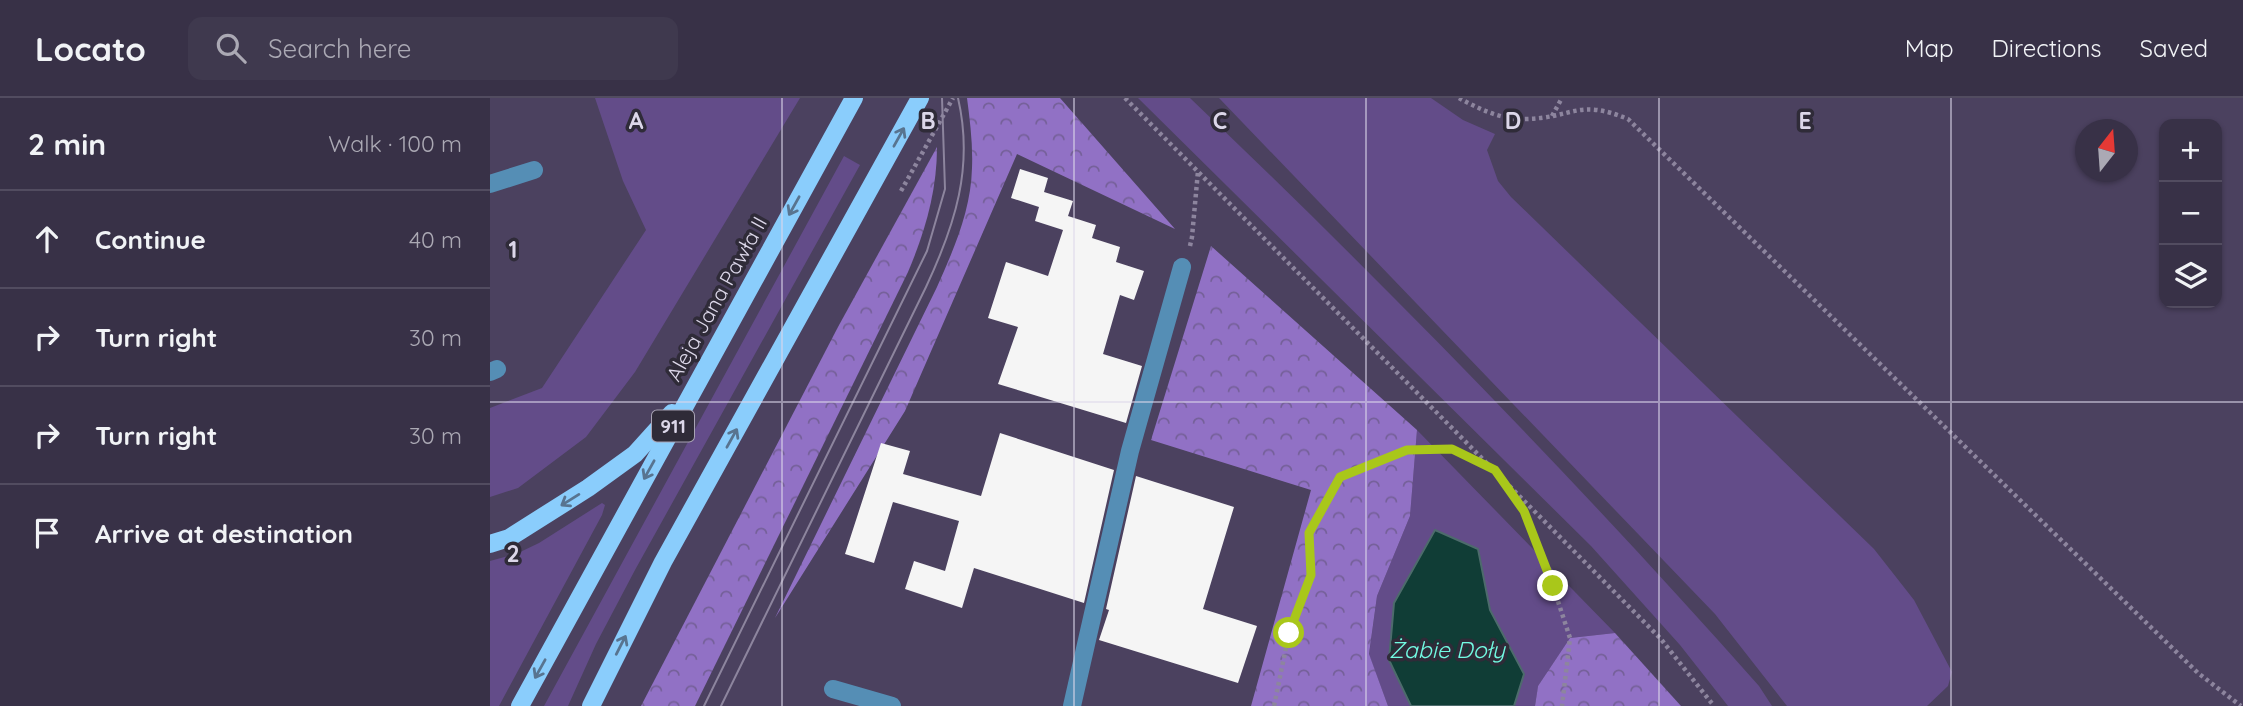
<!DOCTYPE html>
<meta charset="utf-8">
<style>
body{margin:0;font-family:Quicksand,sans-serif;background:#3f394e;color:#f1f3f6}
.controls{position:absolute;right:21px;top:21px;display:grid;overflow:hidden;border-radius:14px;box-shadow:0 2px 5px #0004}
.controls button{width:63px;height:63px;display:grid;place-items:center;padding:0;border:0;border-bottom:2px solid #524c60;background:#383147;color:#f1f3f6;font:35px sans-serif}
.compass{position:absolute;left:1585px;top:21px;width:63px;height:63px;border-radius:50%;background:#383147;box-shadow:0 2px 5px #0004;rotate:17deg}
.stop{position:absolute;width:21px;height:21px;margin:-16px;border:5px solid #a9c71a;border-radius:50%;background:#fff}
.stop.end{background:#a9c71a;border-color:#fff;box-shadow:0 2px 7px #0008}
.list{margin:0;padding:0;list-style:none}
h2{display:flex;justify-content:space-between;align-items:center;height:91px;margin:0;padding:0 28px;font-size:30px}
h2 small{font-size:23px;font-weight:400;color:#aba9b4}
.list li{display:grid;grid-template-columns:46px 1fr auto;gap:21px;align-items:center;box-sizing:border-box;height:98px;padding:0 28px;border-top:2px solid #524c60}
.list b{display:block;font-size:26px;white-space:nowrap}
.list em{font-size:23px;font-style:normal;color:#aba9b4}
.icon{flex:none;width:38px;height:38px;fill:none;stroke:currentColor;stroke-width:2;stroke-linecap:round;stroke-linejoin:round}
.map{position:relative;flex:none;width:1753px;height:608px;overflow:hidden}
header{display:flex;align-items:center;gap:42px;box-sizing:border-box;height:98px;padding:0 35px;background:#383147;border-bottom:2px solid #524c60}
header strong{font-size:33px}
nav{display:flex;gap:38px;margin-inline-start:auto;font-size:24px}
.search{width:490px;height:63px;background:#3f394e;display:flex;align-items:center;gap:18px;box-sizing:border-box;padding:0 24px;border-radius:14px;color:#aba9b4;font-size:26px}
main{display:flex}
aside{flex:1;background:#383147}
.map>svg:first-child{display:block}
.green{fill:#634c89}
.forest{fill:url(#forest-crowns)}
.water{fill:#103d36;stroke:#4d6b6c;stroke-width:2}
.building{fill:#f5f5f5}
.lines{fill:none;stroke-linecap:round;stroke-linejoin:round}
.path{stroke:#8d859e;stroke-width:4.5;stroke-dasharray:3.5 3.5;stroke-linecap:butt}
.minor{stroke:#558eb5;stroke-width:18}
.major{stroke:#8acdfc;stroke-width:18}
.tram{stroke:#8d859e;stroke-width:2}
.path-bridge{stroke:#8d859e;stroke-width:4.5;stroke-dasharray:3.5 3.5;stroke-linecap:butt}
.oneway{stroke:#587490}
.route{stroke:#a9c71a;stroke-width:9}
.grid{fill:none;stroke:#dcd7e9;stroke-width:2;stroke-opacity:0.55}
.labels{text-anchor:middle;stroke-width:7;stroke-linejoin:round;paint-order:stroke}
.shield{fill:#2f2b38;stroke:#a8a3b4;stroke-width:2}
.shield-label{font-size:19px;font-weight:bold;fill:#dcd7e9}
.street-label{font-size:21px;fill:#dcd7e9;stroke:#2f2b38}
.water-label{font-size:23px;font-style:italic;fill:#72fbe3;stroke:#2f2b38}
.grid-label{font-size:23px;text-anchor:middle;font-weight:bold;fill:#dcd7e9;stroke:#2f2b38;stroke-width:7;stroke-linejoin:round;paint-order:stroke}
</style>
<header>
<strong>Locato</strong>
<div class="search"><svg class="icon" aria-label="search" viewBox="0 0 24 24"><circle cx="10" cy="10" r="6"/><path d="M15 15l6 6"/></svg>Search here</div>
<nav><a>Map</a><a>Directions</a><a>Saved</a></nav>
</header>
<main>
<aside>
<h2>2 min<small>Walk · 100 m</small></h2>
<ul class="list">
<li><svg class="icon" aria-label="ahead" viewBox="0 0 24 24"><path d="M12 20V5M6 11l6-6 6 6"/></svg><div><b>Continue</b></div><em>40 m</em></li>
<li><svg class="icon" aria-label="right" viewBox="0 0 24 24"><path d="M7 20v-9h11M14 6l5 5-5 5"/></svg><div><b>Turn right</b></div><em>30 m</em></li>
<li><svg class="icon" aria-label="right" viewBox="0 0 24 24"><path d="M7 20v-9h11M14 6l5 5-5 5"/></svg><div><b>Turn right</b></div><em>30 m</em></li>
<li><svg class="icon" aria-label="arrive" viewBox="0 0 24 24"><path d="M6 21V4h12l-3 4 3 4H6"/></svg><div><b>Arrive at destination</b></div></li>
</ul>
</aside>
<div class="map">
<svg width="1753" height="608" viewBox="0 0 1753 608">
<defs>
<pattern id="forest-crowns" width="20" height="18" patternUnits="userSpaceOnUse" patternTransform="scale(1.75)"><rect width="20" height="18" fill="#9171c5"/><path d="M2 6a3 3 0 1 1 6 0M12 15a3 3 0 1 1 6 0" fill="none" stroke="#756099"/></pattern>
</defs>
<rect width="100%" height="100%" fill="#4b415f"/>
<g class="green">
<path d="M105,0H310L145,274L96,339L28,390L0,399V310L52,290L156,132L133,83Z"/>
<path d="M648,0H700C897,188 1088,384 1269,588L1282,608H1238L1190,547L1101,448Z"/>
<path d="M729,0H941L973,22L1005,36L997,52L1008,83L1021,99L1384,451L1424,502L1462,574L1458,588L1437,608H1297L1225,516Z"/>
<path d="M354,58L370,67L145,472L106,546L78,608H54Z"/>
<path d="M927,332L1125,535L1080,540L1048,588L1045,608H898L879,557L887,498L920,418Z"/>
<path d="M112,405L115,407L112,417L9,608H0V463L26,456L49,445Z"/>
</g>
<g class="forest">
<path d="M477,0H570L685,131L527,56L415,313L285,520L447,189C464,151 481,112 482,70C483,47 480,23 477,0Z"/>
<path d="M447,49C447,93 435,134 418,174L205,608H151L348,229Z"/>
<path d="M721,148L927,332L920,418L887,498L879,556L898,608H761L821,392L661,342Z"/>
<path d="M1125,535L1191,608H1045L1048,588L1080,540Z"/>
</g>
<path class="water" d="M945,432L988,451L1000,512L1034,576L1024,608H921L899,562L904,505Z"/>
<g class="building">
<path d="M530,71L558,80L554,94L583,103L578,118L606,127L602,140L630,149L626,164L654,173L644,202L630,197L613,256L652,268L636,325L508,286L528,229L498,220L516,164L558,178L573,132L545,123L549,109L521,100Z"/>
<path d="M510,335L624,372L594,505L484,470L472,510L415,491L424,463L455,473L469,423L403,404L384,465L355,456L391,345L420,353L413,376L491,398Z"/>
<path d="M646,378L744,409L713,511L767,528L748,585L609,542L619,512L616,511Z"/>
</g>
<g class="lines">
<g class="path">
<path d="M635,0L1170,540L1224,608"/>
<path d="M969,0C989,11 1012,22 1035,21C1084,20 1087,0 1138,21L1708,575L1751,608"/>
<path d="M1062,18L1072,0"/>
<path d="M700,148L702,139L708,73"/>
<path d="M1013,383L1034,413L1063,488L1080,540L1072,608"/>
<path d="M784,608L799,535L821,477L819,435L850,379L917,352L962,351L1000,369"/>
</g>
<g class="minor">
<path d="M0,86L44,72"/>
<path d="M0,274L7,271"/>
<path d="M343,591L402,608"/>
<path d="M582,608L640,353L692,169"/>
</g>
<g class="major">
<path d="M0,446L19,440L98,390L145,356L182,315"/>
<path d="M30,608L364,0"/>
<path d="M101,608L173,464L430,0"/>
</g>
<g class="tram">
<path d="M214,608L437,153L455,91L452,0"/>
<path d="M231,608L436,189C465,127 484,69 468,0"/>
</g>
<path class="path-bridge" d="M411,93L463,0"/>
</g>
<defs><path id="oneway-shaft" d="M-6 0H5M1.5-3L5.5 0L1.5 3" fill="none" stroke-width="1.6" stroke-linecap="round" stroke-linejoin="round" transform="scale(1.75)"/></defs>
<g class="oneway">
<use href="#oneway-shaft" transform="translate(409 39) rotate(-61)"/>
<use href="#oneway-shaft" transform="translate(304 108) rotate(119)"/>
<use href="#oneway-shaft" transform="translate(242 340) rotate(-61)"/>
<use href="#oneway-shaft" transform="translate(159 372) rotate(119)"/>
<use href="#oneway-shaft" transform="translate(80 402) rotate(148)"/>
<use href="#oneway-shaft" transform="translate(131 547) rotate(-63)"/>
<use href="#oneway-shaft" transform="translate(50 571) rotate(119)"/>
</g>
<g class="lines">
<path class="route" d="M799,535L821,477L819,435L850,379L917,352L962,351L1005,372L1034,413L1063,488"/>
</g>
<path class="grid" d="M292,0V608M584,0V608M876,0V608M1169,0V608M1461,0V608M0,304H1753"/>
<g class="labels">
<rect class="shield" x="162" y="312.5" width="42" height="31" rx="5"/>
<g class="shield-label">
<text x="183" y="335">911</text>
</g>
<g class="street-label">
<text transform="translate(227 201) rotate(-61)" y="7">Aleja Jana Pawła II</text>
</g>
<g class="water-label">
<text x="957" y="560">Żabie Doły</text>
</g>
</g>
<g class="grid-label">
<text x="146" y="31">A</text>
<text x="438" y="31">B</text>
<text x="730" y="31">C</text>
<text x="1023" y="31">D</text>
<text x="1315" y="31">E</text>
<text x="23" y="160">1</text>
<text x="23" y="464">2</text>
</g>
</svg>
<div class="controls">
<button>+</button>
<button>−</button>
<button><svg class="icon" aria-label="layers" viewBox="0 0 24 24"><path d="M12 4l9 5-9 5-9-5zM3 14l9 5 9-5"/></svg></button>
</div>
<svg class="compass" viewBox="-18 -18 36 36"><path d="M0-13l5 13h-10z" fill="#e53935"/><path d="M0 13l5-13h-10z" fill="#aba9b4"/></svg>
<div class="stop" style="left:799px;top:535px"></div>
<div class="stop end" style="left:1063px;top:488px"></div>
</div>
</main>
